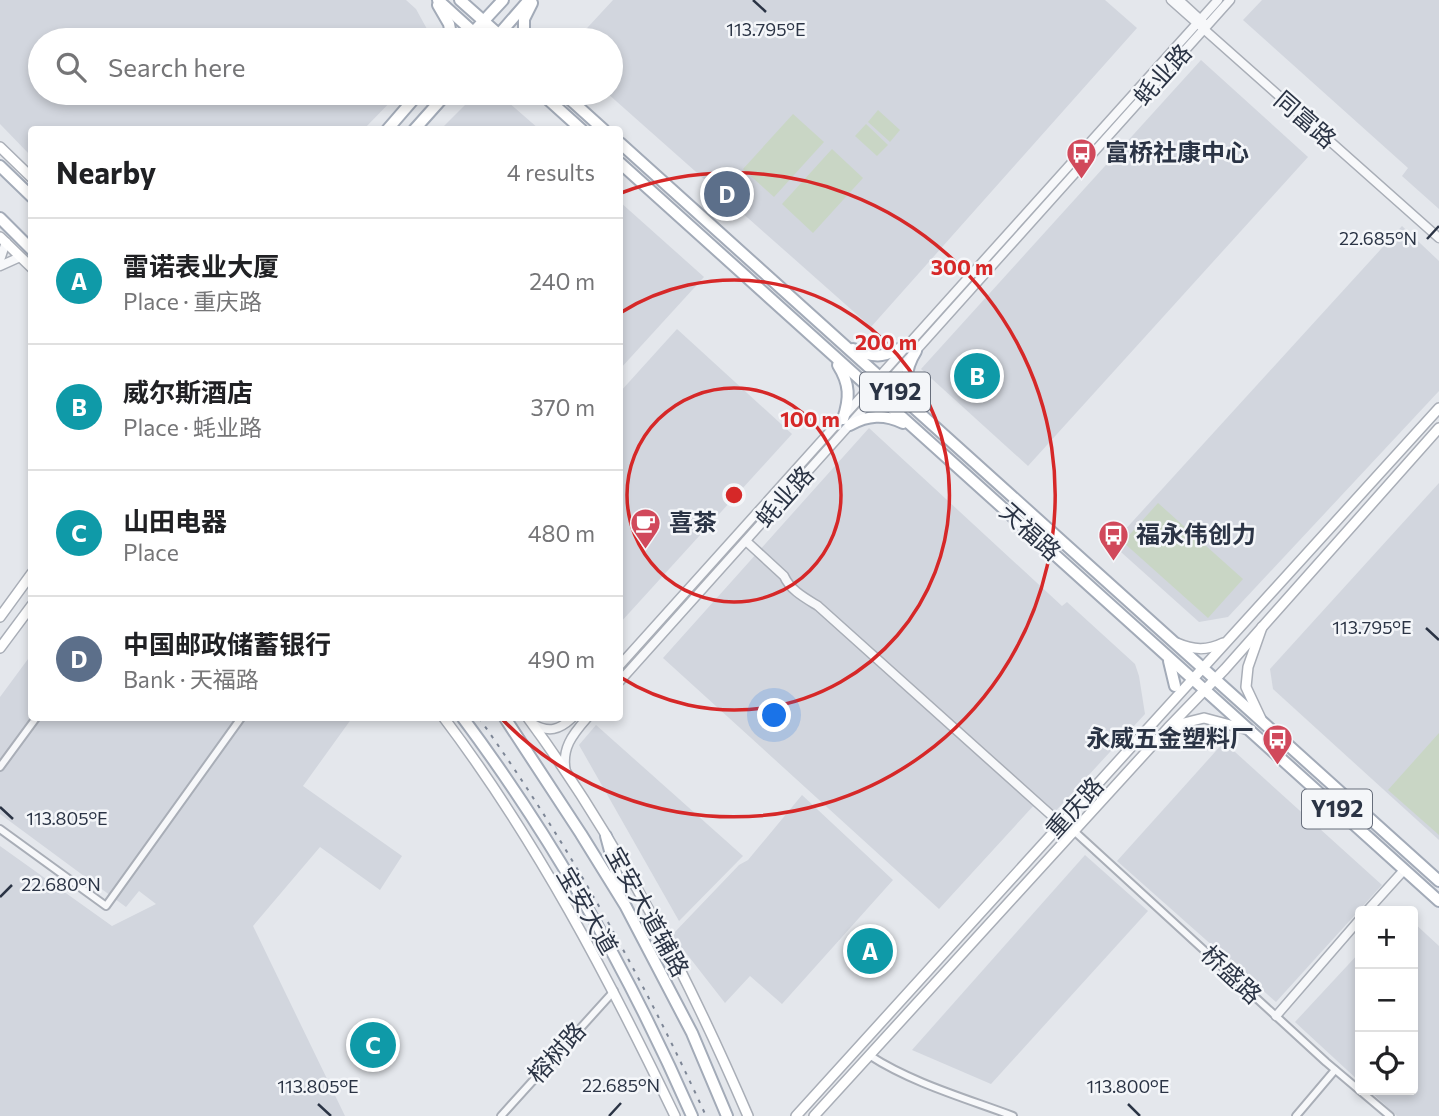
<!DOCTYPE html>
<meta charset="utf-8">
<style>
body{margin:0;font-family:Commissioner,"Noto Sans SC",sans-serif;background:#f2f2f2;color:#202124}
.controls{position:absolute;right:21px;bottom:21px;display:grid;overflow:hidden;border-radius:7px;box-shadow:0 4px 10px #0003}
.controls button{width:63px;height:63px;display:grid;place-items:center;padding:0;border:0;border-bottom:2px solid #e0e0e0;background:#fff;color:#202124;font:35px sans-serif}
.you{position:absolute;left:775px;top:716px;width:24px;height:24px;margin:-18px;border:5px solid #fff;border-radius:50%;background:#1a73e8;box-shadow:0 0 0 10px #1a73e833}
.badge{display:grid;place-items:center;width:46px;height:46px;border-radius:50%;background:#2563eb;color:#fff;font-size:23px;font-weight:700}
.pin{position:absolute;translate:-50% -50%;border:4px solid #fff;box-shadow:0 2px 7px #0006}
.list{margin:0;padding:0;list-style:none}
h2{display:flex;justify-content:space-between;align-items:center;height:91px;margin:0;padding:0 28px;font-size:30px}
h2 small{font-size:23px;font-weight:400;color:#757577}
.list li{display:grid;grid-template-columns:46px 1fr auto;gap:21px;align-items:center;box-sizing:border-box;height:126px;padding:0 28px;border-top:2px solid #e0e0e0}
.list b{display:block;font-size:26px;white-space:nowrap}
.list p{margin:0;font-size:23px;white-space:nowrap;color:#757577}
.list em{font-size:23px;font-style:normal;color:#757577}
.icon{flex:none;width:38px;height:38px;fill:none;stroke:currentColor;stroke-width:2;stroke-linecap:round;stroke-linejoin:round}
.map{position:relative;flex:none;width:1439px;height:1116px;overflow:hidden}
.search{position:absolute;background:#fff;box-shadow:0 4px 10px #0003;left:28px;top:28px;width:595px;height:77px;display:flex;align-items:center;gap:18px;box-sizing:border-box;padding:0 24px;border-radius:38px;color:#757577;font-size:26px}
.panel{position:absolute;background:#fff;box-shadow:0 4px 10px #0003;left:28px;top:126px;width:595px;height:595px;border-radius:7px}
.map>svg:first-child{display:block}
.built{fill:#d2d6de}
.green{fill:#c9d6c5}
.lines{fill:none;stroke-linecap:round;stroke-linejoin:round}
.minor-casing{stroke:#a9aeb7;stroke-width:10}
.tertiary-casing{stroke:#a9aeb7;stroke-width:11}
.secondary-casing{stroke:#a9aeb7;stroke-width:12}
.primary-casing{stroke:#a3abb8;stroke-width:14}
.minor{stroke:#f7f8fa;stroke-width:6}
.tertiary{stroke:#f7f8fa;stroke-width:8}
.secondary{stroke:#fff;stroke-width:9}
.primary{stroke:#fff;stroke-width:10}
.rail{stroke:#7d8696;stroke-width:2;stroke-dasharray:3.5 7;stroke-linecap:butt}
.ticks{fill:none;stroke:#2b3445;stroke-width:2.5}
.ring{fill:none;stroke:#d62828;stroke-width:3.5}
.labels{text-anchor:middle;stroke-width:5;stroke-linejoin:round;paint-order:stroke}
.shield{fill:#f4f6f9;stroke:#676e7b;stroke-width:2}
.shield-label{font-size:23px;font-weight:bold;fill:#2b3445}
.street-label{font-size:24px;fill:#2b3445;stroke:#f4f6f9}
.poi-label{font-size:24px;font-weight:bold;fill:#2b3445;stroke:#f4f6f9;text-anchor:start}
.ticks-label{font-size:18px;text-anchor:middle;fill:#2b3445;stroke:#f4f6f9;stroke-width:5;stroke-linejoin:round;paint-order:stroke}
.centre{fill:#d62828;stroke:#f4f6f9;stroke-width:3.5}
.ring-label{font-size:21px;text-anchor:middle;font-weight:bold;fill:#d62828;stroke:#f4f6f9;stroke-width:5;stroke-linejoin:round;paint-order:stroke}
</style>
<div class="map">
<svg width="1439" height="1116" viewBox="0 0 1439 1116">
<rect width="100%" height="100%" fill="#e4e7ec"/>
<g class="built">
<path d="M0,0H406L416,9L433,40H40V93H399L364,129L32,130L31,156L0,124Z"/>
<path d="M613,0H1105L1137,28L871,327L607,93H611V40H576Z"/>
<path d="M1262,0H1439V209L1402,176L1408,168L1243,20Z"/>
<path d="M1201,60L1308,157L1028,466L921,369Z"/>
<path d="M499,94L539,129H441L475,95Z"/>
<path d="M620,202L704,277L620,369Z"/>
<path d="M1402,226L1439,261V391L1228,617L1199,622L1112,544Z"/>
<path d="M677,329L792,434L620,623V392Z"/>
<path d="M869,428L1062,606L1067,602L1135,664L1139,676L1145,714L1051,816L1036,803L939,909L663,658Z"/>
<path d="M1439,483V840L1273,689L1270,669Z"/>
<path d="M31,655L32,718H352L303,786L402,856L380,890L320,847L253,926L345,1116H0V846L112,926L156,904L139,891L126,907L0,814V697Z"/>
<path d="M596,725L743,856L679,921L579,745Z"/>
<path d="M1224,742L1382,885L1276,1002L1117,861Z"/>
<path d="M802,795L893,880L782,1004L750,976L725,1003L672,935L739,865L748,860Z"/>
<path d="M1085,855L1148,911L991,1084L912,1050Z"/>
<path d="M1413,922L1439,946V1116H1397L1369,1090H1413Z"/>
<path d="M1360,952V1082L1295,1022Z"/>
</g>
<g class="green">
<path d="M878,110L900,130L890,142L868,122Z"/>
<path d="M793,114L824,142L774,197L743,169Z"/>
<path d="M866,124L888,145L877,156L855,136Z"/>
<path d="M832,149L863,178L813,233L782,204Z"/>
<path d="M1158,503L1243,579L1208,618L1123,542Z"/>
<path d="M1439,733V835L1388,790Z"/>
</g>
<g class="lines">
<defs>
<g id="minor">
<path d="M0,767L36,718"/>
<path d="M0,829L106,906L241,718"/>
<path d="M1074,831L1326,1062L1390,1116"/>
<path d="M869,1055C912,1083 965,1098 1013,1116"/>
<path d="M501,1116L614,991"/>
<path d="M1296,1116L1335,1070"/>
</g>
<g id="tertiary">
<path d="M1171,0L1439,238"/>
<path d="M1179,0L1204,23"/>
<path d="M0,260L6,242"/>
<path d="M0,266L20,257"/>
<path d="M746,541L784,576C790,590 805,598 818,606L1061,824"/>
<path d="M620,665L1218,0"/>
<path d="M620,681L1230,0"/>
<path d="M533,724C549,733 559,730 572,718"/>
<path d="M566,772C561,749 572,735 587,718"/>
<path d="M1367,911L1404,870"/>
<path d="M1276,1016L1360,919"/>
</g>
<g id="secondary">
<path d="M0,147L32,178"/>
<path d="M0,237L32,268"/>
<path d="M0,617L32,573"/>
<path d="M1177,643C1193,650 1207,651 1223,643"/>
<path d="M0,648L32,605"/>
<path d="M444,718C537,841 608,977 675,1116"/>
<path d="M528,718C618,840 688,977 748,1116"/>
<path d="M1261,719L1246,687L1248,667L1262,627"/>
<path d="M1167,734L1184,723L1204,718L1249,730"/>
<path d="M796,1116L1439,408"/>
<path d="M814,1116L1168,728L1225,669L1439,428"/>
</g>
<g id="primary">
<path d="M438,0L482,40"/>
<path d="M460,0L505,40"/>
<path d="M438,5L449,24L452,40"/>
<path d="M466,40L503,0"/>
<path d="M494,40L529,0"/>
<path d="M524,40V19L532,3"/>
<path d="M541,93L582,130"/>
<path d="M563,93L604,130"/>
<path d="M387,130L419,93"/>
<path d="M414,130L447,93"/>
<path d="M620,143L1439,881"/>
<path d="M620,163L1439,901"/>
<path d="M0,166L32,197"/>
<path d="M0,218L32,250"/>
<path d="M853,349C878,360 886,356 909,344"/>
<path d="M916,351C904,370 903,388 918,406"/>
<path d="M838,365C850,384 850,398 843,419"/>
<path d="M850,425C868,415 884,414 903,423"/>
<path d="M1169,661L1175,686"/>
<path d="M463,718C554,840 631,977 692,1116"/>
<path d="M505,718L581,834L625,905L692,1033L727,1116"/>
<path d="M606,836L621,892"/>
</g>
</defs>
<use href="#minor" class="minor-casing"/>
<use href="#tertiary" class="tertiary-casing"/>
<use href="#secondary" class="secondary-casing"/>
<use href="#primary" class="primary-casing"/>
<use href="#minor" class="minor"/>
<use href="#tertiary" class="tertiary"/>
<use href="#secondary" class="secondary"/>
<use href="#primary" class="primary"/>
<path class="rail" d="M479,718C568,843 642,976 706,1116"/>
</g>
<path class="ticks" d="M753,0L766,12M1427,239L1439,226M1426,628L1439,640M0,807L13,819M0,897L12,885M318,1104L331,1116M1128,1104L1140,1116M609,1116L621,1103"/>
<g class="ring">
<circle cx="734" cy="495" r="107"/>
<path d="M620 313A215 215 0 1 1 620 677"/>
<path d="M621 193A322 322 0 1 1 502 719"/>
</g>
<defs>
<symbol id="bus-pin" viewBox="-11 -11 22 30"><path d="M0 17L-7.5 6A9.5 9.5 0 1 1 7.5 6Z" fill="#d1495b" stroke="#f4f6f9"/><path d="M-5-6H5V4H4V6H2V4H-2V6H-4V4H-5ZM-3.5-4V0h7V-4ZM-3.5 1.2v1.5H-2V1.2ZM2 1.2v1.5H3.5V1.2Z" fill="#fff"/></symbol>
<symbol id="cafe-pin" viewBox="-11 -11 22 30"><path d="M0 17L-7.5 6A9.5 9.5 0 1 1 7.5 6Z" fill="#d1495b" stroke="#f4f6f9"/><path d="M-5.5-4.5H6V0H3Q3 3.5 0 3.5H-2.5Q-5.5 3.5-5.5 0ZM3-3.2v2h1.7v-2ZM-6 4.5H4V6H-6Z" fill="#fff"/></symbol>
</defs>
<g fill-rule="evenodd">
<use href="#bus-pin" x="1064" y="136" width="35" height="47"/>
<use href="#cafe-pin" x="628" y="506" width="35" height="47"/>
<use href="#bus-pin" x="1096" y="518" width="35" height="47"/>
<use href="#bus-pin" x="1260" y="722" width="35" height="47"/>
</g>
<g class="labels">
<g class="shield">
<rect x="860" y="372.5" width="70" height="39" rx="5"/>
<rect x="1302" y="789.5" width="70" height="39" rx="5"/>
</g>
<g class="shield-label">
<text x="895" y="400">Y192</text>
<text x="1337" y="817">Y192</text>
</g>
<g class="street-label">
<text transform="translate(1163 75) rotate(-48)" y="8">蚝业路</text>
<text transform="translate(1305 120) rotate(41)" y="8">同富路</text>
<text transform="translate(785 497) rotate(-48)" y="8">蚝业路</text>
<text transform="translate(1030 532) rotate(42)" y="8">天福路</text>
<text transform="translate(1075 808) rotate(-48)" y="8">重庆路</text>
<text transform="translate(587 911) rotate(60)" y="8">宝安大道</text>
<text transform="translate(647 912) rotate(61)" y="8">宝安大道辅路</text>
<text transform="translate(1231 975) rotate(43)" y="8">桥盛路</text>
<text transform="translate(557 1053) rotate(-48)" y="8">榕树路</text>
</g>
<g class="poi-label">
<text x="1105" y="161">富桥社康中心</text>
<text x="669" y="531">喜茶</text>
<text x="1136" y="543">福永伟创力</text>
<text x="1254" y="747" text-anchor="end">永威五金塑料厂</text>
</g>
</g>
<g class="ticks-label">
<text x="766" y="36">113.795°E</text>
<text x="1378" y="245">22.685°N</text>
<text x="1372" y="634">113.795°E</text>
<text x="67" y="825">113.805°E</text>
<text x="61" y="891">22.680°N</text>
<text x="621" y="1092">22.685°N</text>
<text x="318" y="1093">113.805°E</text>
<text x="1128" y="1093">113.800°E</text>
</g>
<circle cx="734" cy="495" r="10" class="centre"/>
<g class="ring-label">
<text x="962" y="275">300 m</text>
<text x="886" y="350">200 m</text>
<text x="810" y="427">100 m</text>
</g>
</svg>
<div class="controls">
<button>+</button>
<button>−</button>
<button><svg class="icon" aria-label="locate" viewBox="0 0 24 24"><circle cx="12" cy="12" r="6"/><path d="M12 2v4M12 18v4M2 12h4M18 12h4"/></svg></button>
</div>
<div class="you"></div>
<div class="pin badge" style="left:870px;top:951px;background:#0f9aa8">A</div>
<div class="pin badge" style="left:977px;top:376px;background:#0f9aa8">B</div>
<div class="pin badge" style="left:373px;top:1045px;background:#0f9aa8">C</div>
<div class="pin badge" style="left:727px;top:194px;background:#5c6f8a">D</div>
<div class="search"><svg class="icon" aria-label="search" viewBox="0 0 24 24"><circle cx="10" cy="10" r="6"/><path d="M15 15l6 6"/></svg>Search here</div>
<section class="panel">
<h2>Nearby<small>4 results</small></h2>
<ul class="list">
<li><span class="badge" style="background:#0f9aa8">A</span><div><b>雷诺表业大厦</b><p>Place · 重庆路</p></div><em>240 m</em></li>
<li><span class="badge" style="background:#0f9aa8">B</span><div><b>威尔斯酒店</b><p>Place · 蚝业路</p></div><em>370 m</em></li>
<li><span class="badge" style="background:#0f9aa8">C</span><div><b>山田电器</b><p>Place</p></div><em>480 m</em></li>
<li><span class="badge" style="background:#5c6f8a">D</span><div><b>中国邮政储蓄银行</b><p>Bank · 天福路</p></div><em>490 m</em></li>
</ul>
</section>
</div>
